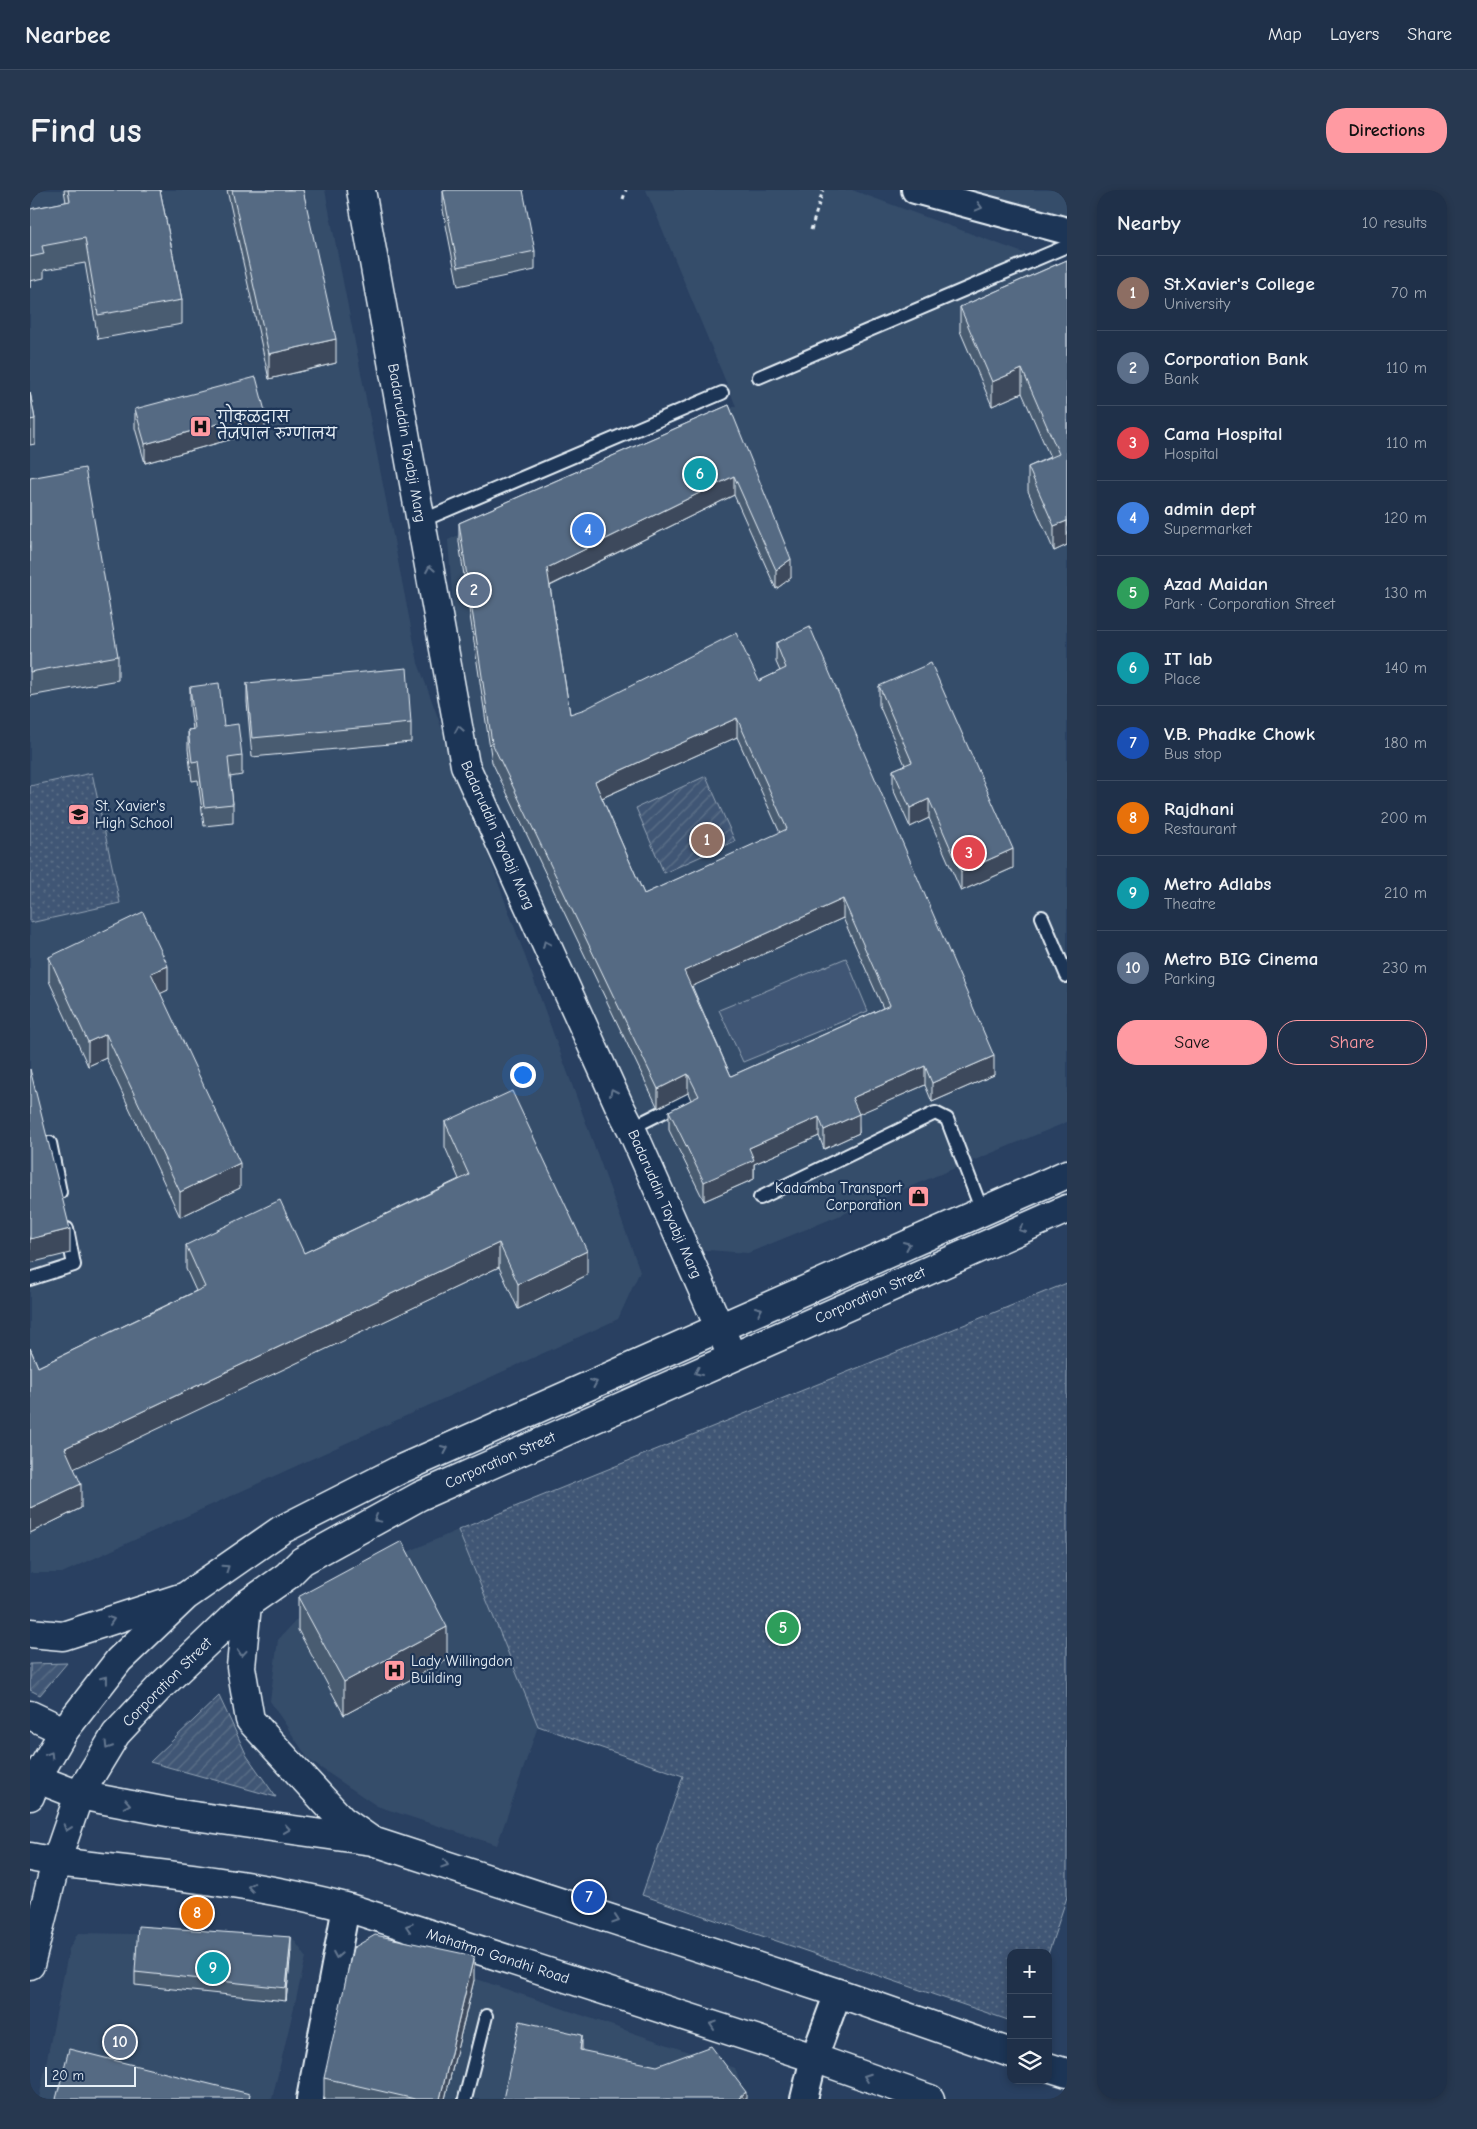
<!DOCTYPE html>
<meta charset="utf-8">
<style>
body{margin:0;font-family:"Comic Neue","Playpen Sans Deva",sans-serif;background:#273850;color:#f1f3f6}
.controls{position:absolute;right:15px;bottom:15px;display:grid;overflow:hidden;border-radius:10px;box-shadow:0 2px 8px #0003}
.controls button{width:45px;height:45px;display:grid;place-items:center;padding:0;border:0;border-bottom:1px solid #3c4b61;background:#1f3049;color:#f1f3f6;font:25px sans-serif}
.scale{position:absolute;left:15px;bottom:12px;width:91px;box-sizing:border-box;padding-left:5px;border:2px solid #e8f1f8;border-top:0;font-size:14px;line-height:18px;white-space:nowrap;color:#e8f1f8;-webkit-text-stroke:4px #1d3557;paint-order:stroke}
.you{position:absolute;left:492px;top:884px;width:18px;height:18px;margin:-12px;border:4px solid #fff;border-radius:50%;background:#1a73e8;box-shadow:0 0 0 8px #1a73e833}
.badge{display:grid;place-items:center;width:32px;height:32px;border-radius:50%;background:#ff9aa2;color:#fff;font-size:16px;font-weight:700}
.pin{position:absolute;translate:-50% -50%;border:2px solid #fff;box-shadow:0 1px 5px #0006}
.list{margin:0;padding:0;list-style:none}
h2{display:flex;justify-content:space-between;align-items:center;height:65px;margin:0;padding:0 20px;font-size:21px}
h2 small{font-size:16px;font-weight:400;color:#a1a9b4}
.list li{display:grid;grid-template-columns:32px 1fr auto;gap:15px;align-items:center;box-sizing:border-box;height:75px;padding:0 20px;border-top:1px solid #3c4b61}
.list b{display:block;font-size:19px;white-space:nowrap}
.list p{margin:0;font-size:16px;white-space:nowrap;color:#a1a9b4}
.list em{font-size:16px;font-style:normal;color:#a1a9b4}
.actions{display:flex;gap:10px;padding:15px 20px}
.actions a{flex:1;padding:11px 0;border:1px solid #ff9aa2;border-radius:20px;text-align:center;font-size:18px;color:#ff9aa2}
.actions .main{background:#ff9aa2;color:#111}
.icon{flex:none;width:28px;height:28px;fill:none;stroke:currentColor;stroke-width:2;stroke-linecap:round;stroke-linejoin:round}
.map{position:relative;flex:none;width:1037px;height:1909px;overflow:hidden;border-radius:20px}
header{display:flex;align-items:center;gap:30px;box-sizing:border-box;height:70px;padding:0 25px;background:#1f3049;border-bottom:1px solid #3c4b61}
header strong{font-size:24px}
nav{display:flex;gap:28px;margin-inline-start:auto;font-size:18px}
.intro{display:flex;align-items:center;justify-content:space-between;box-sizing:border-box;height:120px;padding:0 30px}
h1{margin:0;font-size:35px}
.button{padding:12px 22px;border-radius:20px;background:#ff9aa2;color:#111;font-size:18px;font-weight:700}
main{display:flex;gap:30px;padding:0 30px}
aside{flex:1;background:#1f3049;border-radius:20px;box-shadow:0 2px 8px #0003}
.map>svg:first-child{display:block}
.built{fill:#364d6b}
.grass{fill:#415774;stroke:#94a4b6}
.park{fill:url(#park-dots);stroke:#94a4b6}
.garden{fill:url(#garden-furrows);stroke:#94a4b6}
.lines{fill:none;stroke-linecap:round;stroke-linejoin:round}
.service-casing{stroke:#e8f1f8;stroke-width:16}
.minor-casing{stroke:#e8f1f8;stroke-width:30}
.tertiary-casing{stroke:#e8f1f8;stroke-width:31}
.secondary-casing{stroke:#e8f1f8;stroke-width:31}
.path{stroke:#e8f1f8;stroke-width:3;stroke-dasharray:4 4;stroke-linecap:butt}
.service{stroke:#1d3557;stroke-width:12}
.minor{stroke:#1d3557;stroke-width:26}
.tertiary{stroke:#1d3557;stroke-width:28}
.secondary{stroke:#1d3557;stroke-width:28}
.wall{fill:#495b71;stroke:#e8f1f8;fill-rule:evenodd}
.shaded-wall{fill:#3c4a5c;stroke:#e8f1f8}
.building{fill:#556a83;stroke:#e8f1f8;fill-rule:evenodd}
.oneway{stroke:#64778f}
.labels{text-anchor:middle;stroke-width:4.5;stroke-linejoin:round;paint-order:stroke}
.poi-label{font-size:15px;fill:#e8f1f8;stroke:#1d3557;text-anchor:start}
.street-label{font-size:15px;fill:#e8f1f8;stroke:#1d3557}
</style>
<header>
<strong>Nearbee</strong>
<nav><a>Map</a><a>Layers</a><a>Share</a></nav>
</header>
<div class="intro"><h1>Find us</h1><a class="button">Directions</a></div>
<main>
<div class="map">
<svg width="1037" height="1909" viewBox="0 0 1037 1909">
<defs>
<pattern id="park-dots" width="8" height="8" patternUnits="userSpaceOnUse" patternTransform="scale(1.25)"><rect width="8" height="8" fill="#415774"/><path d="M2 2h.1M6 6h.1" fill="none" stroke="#5c7089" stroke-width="1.8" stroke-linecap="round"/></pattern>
<pattern id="garden-furrows" width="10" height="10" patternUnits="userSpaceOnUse" patternTransform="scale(1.25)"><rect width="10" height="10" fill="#415774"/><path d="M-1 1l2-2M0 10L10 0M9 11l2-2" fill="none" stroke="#5c7089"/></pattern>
</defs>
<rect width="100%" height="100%" fill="#294061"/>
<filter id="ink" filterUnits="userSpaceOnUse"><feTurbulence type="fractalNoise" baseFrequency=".02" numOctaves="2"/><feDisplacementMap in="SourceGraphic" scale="10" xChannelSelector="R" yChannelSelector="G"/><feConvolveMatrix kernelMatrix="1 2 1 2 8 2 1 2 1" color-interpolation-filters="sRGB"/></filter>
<g filter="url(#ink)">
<g class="built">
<path d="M0,0H295L388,473L610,1081L588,1129L32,1383H0Z"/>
<path d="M616,0H822L1037,79V932L718,1063L664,1059L434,560L418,350L706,216Z"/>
<path d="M909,0H1037V45Z"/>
<path d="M428,1340L508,1536L467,1655L347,1616L279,1570L240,1511L248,1450L297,1397Z"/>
<path d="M48,1743L262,1747L276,1767L242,1909H9L39,1759Z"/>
<path d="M348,1755L705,1878L715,1909H282L318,1770Z"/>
</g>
<path class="grass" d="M816,768L838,821L713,872L689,820Z"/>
<g class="park">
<path d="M62,583L90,713L0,733V596Z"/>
<path d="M1037,1093V1707L1018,1764L981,1763V1831L612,1705L653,1586L508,1536L428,1340Z"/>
</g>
<g class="garden">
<path d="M676,586L705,651L634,683L606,618Z"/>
<path d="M37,1473L10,1505L0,1500V1474Z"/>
<path d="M189,1506L217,1566L246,1607L120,1572Z"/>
</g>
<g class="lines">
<defs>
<g id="service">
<path d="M729,187L1037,56"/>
<path d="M391,331L692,203"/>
<path d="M1012,727L1037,786"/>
<path d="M601,938L659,909"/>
<path d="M20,953L30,1002"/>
<path d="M730,1008L905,923L917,929L952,1021"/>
<path d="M0,1089L44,1075L37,1039"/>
<path d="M435,1909L456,1826"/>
</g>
<g id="minor">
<path d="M885,0L1037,41"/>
<path d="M280,1909L316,1717"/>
<path d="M774,1909L784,1868L808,1803"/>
</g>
<g id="tertiary">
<path d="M331,0L435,575L589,915L601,938L702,1166"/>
<path d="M0,1775L26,1672"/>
</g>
<g id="secondary">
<path d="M217,1414L211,1477L220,1530L312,1630L339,1649"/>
<path d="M0,1443L33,1446L150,1408"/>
<path d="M0,1525L34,1541"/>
<path d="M0,1586L49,1605L143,1623L342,1651L808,1803L981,1863"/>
<path d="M0,1606L6,1589L34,1541L89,1470L156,1406L251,1340L371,1279L1037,984"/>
<path d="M0,1667L26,1672C123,1683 220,1692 316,1717L784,1868L900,1909"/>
<path d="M26,1672L49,1605L86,1544L129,1498L217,1414L257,1386L272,1371L390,1306L1037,1019"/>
<path d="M1018,1877L1037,1883"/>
</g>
</defs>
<use href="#service" class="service-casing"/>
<use href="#minor" class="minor-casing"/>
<use href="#tertiary" class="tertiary-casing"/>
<use href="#secondary" class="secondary-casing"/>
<g class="path">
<path d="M593,9L596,0"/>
<path d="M781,40L793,0"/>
</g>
<use href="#service" class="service"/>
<use href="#minor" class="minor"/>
<use href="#tertiary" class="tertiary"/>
<use href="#secondary" class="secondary"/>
</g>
<g class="wall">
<path d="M34,0H130L152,110V134L68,149L55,73L14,80V88L0,91V98V19L36,12Z"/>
<path d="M197,0H273L306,173L239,189Z"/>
<path d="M413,1L505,61V80L428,96L413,20Z"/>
<path d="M1037,70V355L1024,361L998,301V277L1020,267L992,203L962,216L930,141V117Z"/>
<path d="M0,202L5,229V254L0,255Z"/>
<path d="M699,215L761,388L746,399L704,305L520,396L540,524L729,491L750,481L746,472V453L964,885L902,912L895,895L828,924L829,943L794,959L789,946L724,974V989L674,1011L639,940V921L661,910L658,903L628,918L462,572L429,352V333ZM707,547L750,643L614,704L572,608ZM813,728L853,818L701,886L662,796Z"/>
<path d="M105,219L235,240L115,273L105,238Z"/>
<path d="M0,288L88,466V490L0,506Z"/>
<path d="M217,493L381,533V552L222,567L217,512Z"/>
<path d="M849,496L983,678L931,701L899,628L880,637L863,599V580L875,575L849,515Z"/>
<path d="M160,497L194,536L212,566V585L200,587L203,614V633L174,636L168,590L162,591L158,559V540H163L160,516Z"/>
<path d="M19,767L138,800L130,803L210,998L150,1027L76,868L58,876L19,791Z"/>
<path d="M415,932L557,1085L488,1119L469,1077L44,1278L51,1318L0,1343V1158L8,1177L166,1101L156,1079V1055L274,1063L429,989L415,957Z"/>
<path d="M268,1407L417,1470L314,1525L268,1440Z"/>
<path d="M261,1760L256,1811L105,1795V1782Z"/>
<path d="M444,1790L415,1909H294V1888Z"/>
</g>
<g class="shaded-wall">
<path d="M306,149V173L239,189V164Z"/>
<path d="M992,179V203L962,216V192Z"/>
<path d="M235,221V240L115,273V254Z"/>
<path d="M704,286V305L517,397V378Z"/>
<path d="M1037,331V355L1024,361V336Z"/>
<path d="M761,369V388L746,399V380Z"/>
<path d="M707,528V547L565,611V592Z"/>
<path d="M899,609V628L880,637V618Z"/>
<path d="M983,659V678L931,701V682Z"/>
<path d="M813,709V728L654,800V781Z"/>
<path d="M138,776V800L121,808V783Z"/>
<path d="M76,844V868L58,876V852Z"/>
<path d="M964,866V885L902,912V893Z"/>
<path d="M895,876V895L822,927V908Z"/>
<path d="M658,884V903L628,918V899Z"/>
<path d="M829,924V943L794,959V940Z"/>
<path d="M789,927V946L724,974V989L674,1011V992L719,958Z"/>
<path d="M210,973V998L150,1027V1002Z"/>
<path d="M40,1039V1063L0,1073V1049Z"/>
<path d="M469,1053V1077L35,1283V1258Z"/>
<path d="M557,1061V1085L488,1119V1094Z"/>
<path d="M51,1294V1318L0,1343V1318Z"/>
<path d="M417,1437V1470L314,1525V1492Z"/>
<path d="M261,1747V1760L256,1811V1798Z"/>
<path d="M444,1766V1790L415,1909H410Z"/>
<path d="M552,1845V1869L550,1860Z"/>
<path d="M716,1902V1909H708Z"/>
</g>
<g class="building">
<path d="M38,0H130L152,110L68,125L55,48L12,56L14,64L0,67V19L40,11Z"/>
<path d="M202,0H273L306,149L239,164Z"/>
<path d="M417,0H493L505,61L428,77L413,1Z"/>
<path d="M1037,70V331L1024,336L998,277L1029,264L992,179L962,192L930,117Z"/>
<path d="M226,187L235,221L115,254L105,219Z"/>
<path d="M0,202L5,229L0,230Z"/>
<path d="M699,215L761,369L746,380L704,286L517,378L540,524L555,519L706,443L729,491L756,478L746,453L780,437L964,866L902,893L895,876L822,908L829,924L794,940L789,927L719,958L724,970L674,992L639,921L669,906L658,884L628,899L462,553L429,333ZM707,528L757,639L614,704L565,592ZM813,709L860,815L701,886L654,781Z"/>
<path d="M55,278L88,466L0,482V288Z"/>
<path d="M901,473L983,659L931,682L899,609L880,618L863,580L882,572L849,496Z"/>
<path d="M377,478L381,533L222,548L217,493Z"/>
<path d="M189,493L194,536L208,534L212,566L198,568L203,614L174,617L168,571L162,572L158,540L165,539L160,497Z"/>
<path d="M113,722L138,776L121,783L210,973L150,1002L76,844L58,852L19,767Z"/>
<path d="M0,879L40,1039L0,1049Z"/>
<path d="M482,901L557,1061L488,1094L469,1053L35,1258L51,1294L0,1318V1158L8,1177L175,1097L156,1055L250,1010L274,1063L439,985L415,932Z"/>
<path d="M372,1351L417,1437L314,1492L268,1407Z"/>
<path d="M108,1736L261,1747L256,1798L105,1782Z"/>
<path d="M345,1745L444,1766L410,1909H385L294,1888L323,1758Z"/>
<path d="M490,1831L552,1845L550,1860L627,1876L681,1856L716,1902L708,1909H473Z"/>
<path d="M39,1859L220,1904L219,1909H26Z"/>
</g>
<defs><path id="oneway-chevron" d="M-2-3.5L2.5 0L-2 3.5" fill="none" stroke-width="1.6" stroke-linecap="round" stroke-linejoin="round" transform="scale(1.25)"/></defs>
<g class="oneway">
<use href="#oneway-chevron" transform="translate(949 17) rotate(15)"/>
<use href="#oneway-chevron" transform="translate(400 379) rotate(-100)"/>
<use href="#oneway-chevron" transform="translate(429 539) rotate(-100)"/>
<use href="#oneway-chevron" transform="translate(516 754) rotate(-114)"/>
<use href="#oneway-chevron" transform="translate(583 902) rotate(-114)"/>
<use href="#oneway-chevron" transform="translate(992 1039) rotate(156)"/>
<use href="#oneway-chevron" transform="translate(877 1055) rotate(-24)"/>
<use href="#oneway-chevron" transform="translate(729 1120) rotate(-24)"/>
<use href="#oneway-chevron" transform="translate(668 1182) rotate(156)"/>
<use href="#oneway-chevron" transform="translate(564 1193) rotate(-24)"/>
<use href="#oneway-chevron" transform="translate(415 1259) rotate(-24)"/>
<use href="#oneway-chevron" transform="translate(347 1329) rotate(151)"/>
<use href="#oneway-chevron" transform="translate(196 1378) rotate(-34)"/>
<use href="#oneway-chevron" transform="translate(81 1430) rotate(-18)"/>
<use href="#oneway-chevron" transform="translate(212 1463) rotate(95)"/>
<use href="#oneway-chevron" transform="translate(75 1489) rotate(-52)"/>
<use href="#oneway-chevron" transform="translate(78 1556) rotate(122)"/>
<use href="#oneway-chevron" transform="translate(20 1565) rotate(-59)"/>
<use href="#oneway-chevron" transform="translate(97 1614) rotate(11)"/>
<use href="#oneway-chevron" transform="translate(37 1638) rotate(109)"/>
<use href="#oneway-chevron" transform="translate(257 1639) rotate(8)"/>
<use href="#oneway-chevron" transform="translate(415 1674) rotate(18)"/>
<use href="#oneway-chevron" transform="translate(221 1697) rotate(-171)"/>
<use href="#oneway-chevron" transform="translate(586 1730) rotate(18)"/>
<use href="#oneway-chevron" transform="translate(379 1737) rotate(-162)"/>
<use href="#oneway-chevron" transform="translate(307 1765) rotate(100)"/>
<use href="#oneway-chevron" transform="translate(683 1835) rotate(-162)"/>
<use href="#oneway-chevron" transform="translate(837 1887) rotate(-160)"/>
</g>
</g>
<defs>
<symbol id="hospital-square" viewBox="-11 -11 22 22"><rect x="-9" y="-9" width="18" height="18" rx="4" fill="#ff9aa2" stroke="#1d3557"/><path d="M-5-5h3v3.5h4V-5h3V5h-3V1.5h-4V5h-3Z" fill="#111"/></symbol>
<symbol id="school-square" viewBox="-11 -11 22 22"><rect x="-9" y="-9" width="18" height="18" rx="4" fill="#ff9aa2" stroke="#1d3557"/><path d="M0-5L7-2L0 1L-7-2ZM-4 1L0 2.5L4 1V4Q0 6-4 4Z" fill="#111"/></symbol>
<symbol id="shop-square" viewBox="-11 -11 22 22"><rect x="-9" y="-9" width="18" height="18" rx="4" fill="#ff9aa2" stroke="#1d3557"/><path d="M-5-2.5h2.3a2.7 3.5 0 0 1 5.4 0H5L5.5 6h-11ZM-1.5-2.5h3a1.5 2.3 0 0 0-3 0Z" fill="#111"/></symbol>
</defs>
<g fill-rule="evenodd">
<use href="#hospital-square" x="158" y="224" width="25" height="25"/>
<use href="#school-square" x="36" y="612" width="25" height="25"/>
<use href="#shop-square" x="876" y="994" width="25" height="25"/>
<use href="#hospital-square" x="352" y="1468" width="25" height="25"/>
</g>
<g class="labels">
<g class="poi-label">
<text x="187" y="232">गोकुळदास<tspan x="187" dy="17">तेजपाल रुग्णालय</tspan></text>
<text x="65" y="621">St. Xavier's<tspan x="65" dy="17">High School</tspan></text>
<text x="872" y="1003" text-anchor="end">Kadamba Transport<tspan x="872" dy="17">Corporation</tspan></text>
<text x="381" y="1476">Lady Willingdon<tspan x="381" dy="17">Building</tspan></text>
</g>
<g class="street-label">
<text transform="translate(377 253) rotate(80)" y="5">Badaruddin Tayabji Marg</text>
<text transform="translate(468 645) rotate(66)" y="5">Badaruddin Tayabji Marg</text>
<text transform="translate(635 1014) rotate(66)" y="5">Badaruddin Tayabji Marg</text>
<text transform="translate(840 1105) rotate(-24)" y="5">Corporation Street</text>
<text transform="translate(470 1270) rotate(-24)" y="5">Corporation Street</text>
<text transform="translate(137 1492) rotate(-45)" y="5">Corporation Street</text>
<text transform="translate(468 1766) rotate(18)" y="5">Mahatma Gandhi Road</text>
</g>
</g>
</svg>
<div class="controls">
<button>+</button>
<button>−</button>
<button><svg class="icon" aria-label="layers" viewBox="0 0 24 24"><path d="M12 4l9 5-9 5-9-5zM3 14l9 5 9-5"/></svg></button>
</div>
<div class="scale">20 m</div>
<div class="you"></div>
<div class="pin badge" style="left:677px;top:650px;background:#8d6e63">1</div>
<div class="pin badge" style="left:444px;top:400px;background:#5c6f8a">2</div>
<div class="pin badge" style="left:939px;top:663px;background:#e0444e">3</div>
<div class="pin badge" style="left:558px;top:340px;background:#3f7fe0">4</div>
<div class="pin badge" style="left:753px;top:1438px;background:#2e9e5b">5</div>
<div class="pin badge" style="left:670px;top:284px;background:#0f9aa8">6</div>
<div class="pin badge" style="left:559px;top:1707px;background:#1a4fb4">7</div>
<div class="pin badge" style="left:167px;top:1723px;background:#e8710a">8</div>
<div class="pin badge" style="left:183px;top:1778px;background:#0f9aa8">9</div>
<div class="pin badge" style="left:90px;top:1852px;background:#5c6f8a">10</div>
</div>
<aside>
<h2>Nearby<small>10 results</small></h2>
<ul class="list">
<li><span class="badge" style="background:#8d6e63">1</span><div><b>St.Xavier's College</b><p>University</p></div><em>70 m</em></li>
<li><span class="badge" style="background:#5c6f8a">2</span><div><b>Corporation Bank</b><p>Bank</p></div><em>110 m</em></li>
<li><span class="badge" style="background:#e0444e">3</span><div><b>Cama Hospital</b><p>Hospital</p></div><em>110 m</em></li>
<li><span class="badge" style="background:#3f7fe0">4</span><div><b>admin dept</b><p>Supermarket</p></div><em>120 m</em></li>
<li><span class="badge" style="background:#2e9e5b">5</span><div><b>Azad Maidan</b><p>Park · Corporation Street</p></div><em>130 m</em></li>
<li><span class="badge" style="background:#0f9aa8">6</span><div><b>IT lab</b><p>Place</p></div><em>140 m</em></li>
<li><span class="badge" style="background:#1a4fb4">7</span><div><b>V.B. Phadke Chowk</b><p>Bus stop</p></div><em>180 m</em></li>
<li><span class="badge" style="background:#e8710a">8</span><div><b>Rajdhani</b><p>Restaurant</p></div><em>200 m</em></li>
<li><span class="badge" style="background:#0f9aa8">9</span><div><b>Metro Adlabs</b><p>Theatre</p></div><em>210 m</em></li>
<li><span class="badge" style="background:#5c6f8a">10</span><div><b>Metro BIG Cinema</b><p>Parking</p></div><em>230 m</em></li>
</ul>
<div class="actions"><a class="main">Save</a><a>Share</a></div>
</aside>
</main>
